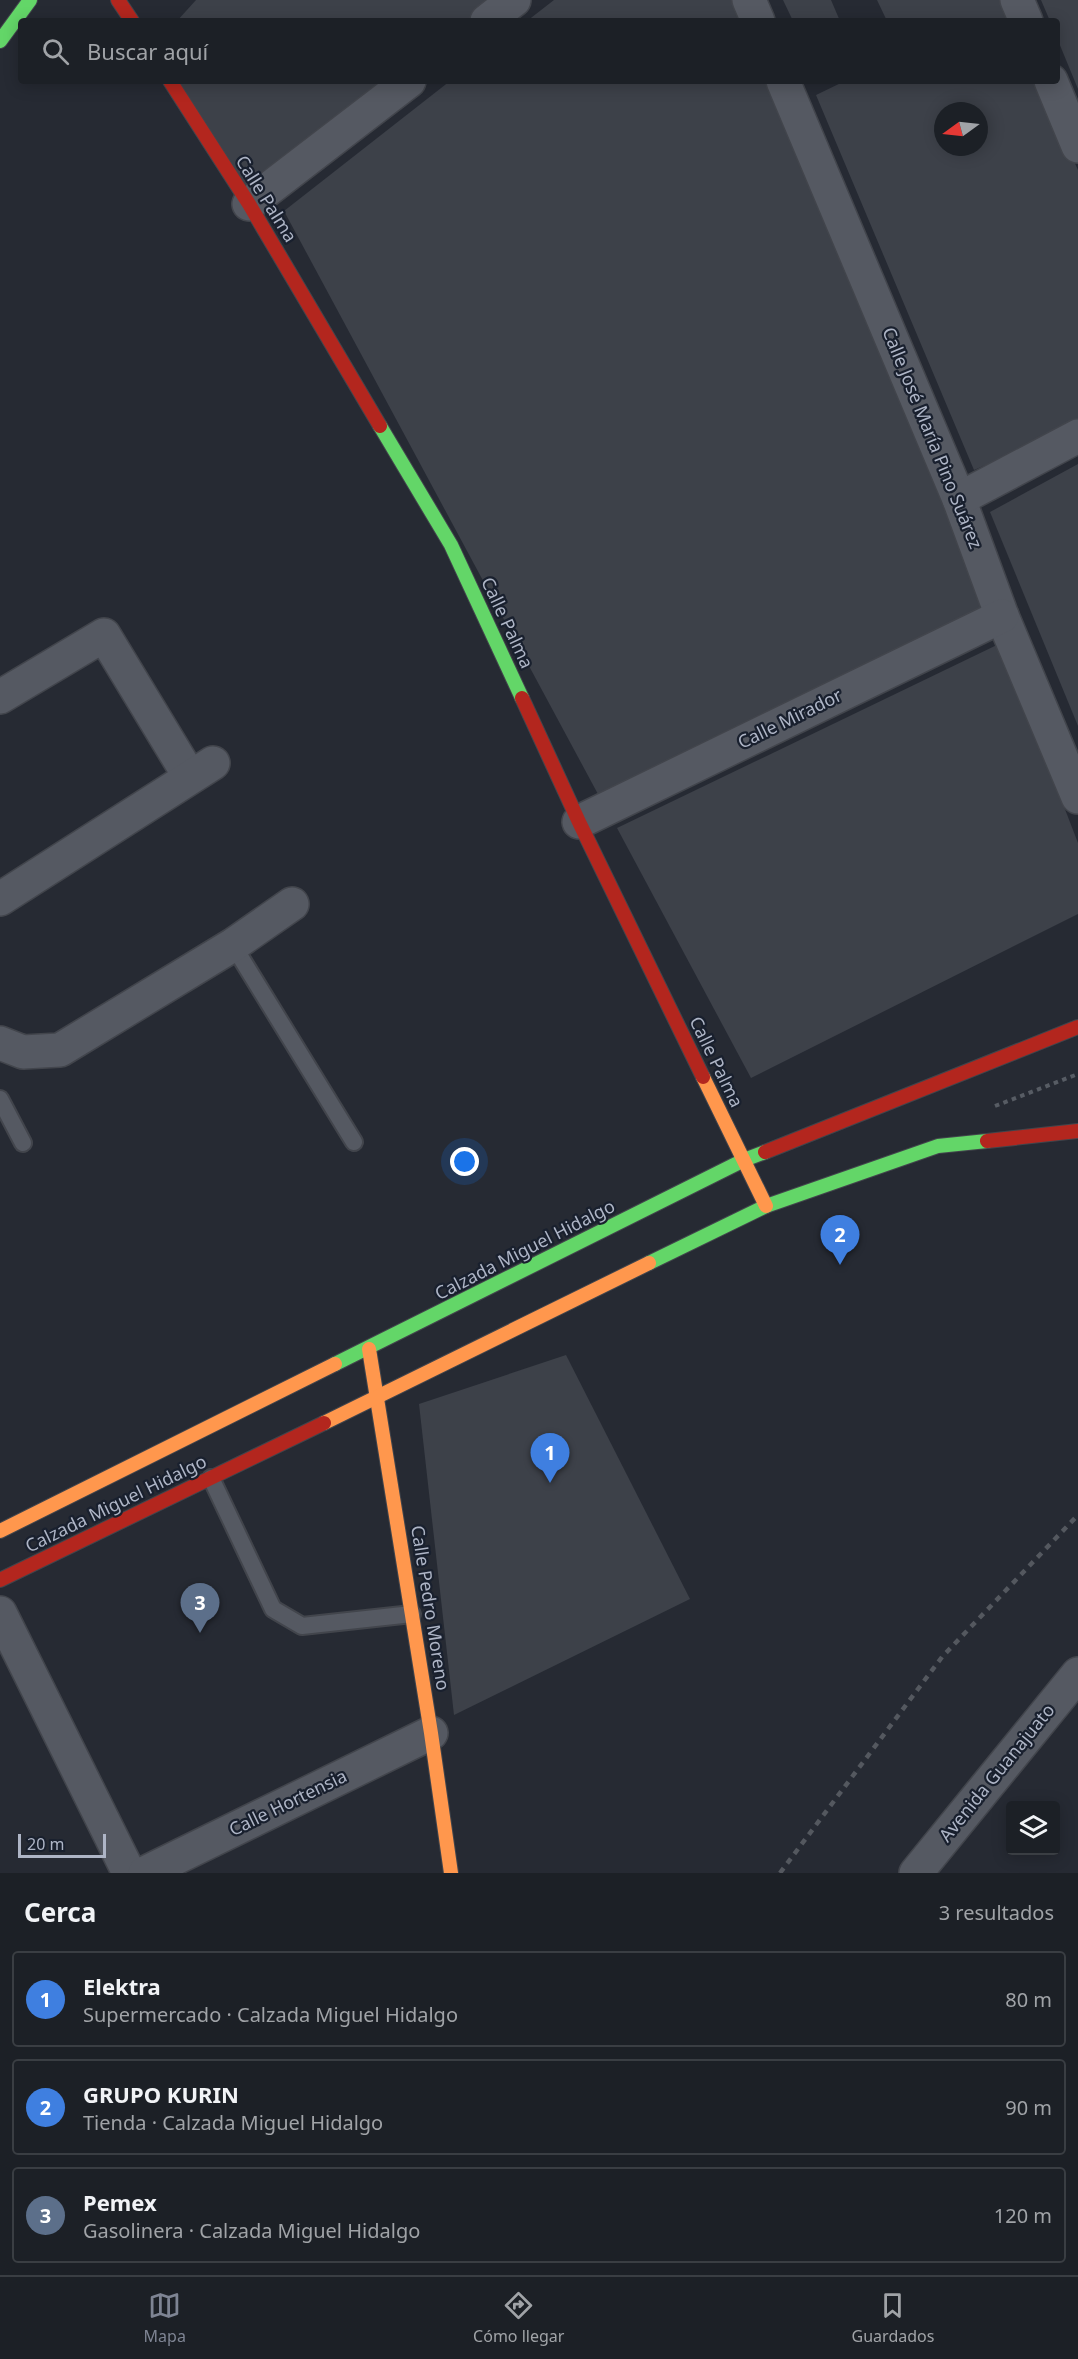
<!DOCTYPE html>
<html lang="es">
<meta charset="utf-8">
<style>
body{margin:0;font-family:"Noto Sans",sans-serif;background:#292d32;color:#f1f3f6}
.controls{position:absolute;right:18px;bottom:18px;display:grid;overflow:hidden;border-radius:6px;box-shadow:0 3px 15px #0003}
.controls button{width:54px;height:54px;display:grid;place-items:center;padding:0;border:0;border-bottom:2px solid #3a3e43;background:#1c2026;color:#f1f3f6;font:30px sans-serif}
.compass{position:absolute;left:934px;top:102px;width:54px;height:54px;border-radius:50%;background:#1c2026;box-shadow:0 3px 15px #0003;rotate:255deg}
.scale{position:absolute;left:18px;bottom:15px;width:88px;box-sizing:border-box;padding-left:6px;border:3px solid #aeb5c6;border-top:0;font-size:16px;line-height:21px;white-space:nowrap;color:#aeb5c6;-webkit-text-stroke:4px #19202e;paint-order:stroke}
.you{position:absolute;left:465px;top:1162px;width:21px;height:21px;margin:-15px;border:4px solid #fff;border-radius:50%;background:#1a73e8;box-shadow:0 0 0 9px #1a73e833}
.badge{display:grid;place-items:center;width:39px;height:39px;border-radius:50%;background:#7e8493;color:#fff;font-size:20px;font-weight:700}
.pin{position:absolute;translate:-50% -50px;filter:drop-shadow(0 2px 3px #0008)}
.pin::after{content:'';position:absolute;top:32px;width:21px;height:18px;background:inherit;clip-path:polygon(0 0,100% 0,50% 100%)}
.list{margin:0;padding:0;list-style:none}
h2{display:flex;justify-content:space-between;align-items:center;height:78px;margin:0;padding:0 24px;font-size:26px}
h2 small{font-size:20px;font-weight:400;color:#a0a3a7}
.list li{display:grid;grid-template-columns:39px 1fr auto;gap:18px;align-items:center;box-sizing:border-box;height:96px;margin:0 12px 12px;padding:0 12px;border:2px solid #3a3e43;border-radius:6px}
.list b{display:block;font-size:22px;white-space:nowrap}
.list p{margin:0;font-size:20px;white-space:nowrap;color:#a0a3a7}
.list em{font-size:20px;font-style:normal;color:#a0a3a7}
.icon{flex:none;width:33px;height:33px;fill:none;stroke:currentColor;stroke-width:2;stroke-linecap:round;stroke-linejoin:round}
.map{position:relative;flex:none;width:1078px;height:1873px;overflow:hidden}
.search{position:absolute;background:#1c2026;box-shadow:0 3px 15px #0003;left:18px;right:18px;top:18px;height:66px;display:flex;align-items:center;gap:15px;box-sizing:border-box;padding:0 21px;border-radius:6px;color:#a0a3a7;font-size:22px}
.sheet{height:402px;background:#1c2026}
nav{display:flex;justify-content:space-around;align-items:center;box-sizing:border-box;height:84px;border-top:2px solid #3a3e43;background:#1c2026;font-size:16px;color:#a0a3a7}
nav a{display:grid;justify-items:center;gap:3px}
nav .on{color:#7e8493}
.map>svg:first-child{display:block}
.building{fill:#3d4149;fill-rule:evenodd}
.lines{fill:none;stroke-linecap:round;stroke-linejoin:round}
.lane-casing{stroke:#42454c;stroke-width:20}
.street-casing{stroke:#42454c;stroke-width:36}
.fast-casing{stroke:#42454c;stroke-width:16}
.slow-casing{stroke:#42454c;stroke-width:16}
.jam-casing{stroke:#42454c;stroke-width:16}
.path{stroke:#575c64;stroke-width:4;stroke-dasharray:4.5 4.5;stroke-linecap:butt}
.lane{stroke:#555962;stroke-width:16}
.street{stroke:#555962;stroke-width:33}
.fast{stroke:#63d668;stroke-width:14}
.slow{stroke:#ff974d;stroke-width:14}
.jam{stroke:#b3261e;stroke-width:14}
.rail{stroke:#54585f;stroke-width:4.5;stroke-dasharray:6 6;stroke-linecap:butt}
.labels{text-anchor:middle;stroke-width:4.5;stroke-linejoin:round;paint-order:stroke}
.street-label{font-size:18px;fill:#aeb5c6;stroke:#19202e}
</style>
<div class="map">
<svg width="1078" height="1873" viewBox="0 0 1078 1873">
<rect width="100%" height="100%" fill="#262a33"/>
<g class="building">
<path d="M196,0H514L487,21H177Z"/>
<path d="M554,0H749L758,21H527Z"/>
<path d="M783,0H831L840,21H793Z"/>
<path d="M877,0H1000L1009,21H887Z"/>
<path d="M1041,0H1078V89L1057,38V21H1050Z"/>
<path d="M170,81H409L249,204Z"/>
<path d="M450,81H783L1002,616L606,809L284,211Z"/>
<path d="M845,81H1037L1078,170V426L974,470L816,95ZM943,111H979V147H943Z"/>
<path d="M1078,464V726L990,512Z"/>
<path d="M1001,643L1078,843V914L751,1078L617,828Z"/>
<path d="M566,1355L690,1599L454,1715L419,1404Z"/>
</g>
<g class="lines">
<defs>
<g id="lane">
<path d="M233,945L354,1142"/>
<path d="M0,1099L23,1143"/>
<path d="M211,1478L273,1609L302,1626L412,1614"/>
</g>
<g id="street">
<path d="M749,0L758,21"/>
<path d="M1017,0L1026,21"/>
<path d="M487,21L514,0"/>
<path d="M783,81L959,499L1002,616L1078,797"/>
<path d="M1051,81L1078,146"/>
<path d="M249,204L409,81"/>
<path d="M959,499L1078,436"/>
<path d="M0,697L104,635L190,777"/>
<path d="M579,822L1002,616"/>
<path d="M0,899L213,763"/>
<path d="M0,1043L23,1052L60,1050L233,945L292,904"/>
<path d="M0,1613L129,1873"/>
<path d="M145,1873L431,1733"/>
<path d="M916,1873L1078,1674"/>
</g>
<g id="fast">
<path d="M0,41L30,0"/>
<path d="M380,426L451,545L522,698"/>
<path d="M649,1263L766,1206L938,1146L987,1141"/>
<path d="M335,1364L744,1160L765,1152"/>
</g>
<g id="slow">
<path d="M703,1077L766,1206"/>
<path d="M369,1349L431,1733L451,1873"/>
<path d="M324,1423L649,1263"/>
<path d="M0,1531L335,1364"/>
</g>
<g id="jam">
<path d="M118,0L132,21"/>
<path d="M170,81L249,204L380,426"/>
<path d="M522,698L579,822L703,1077"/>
<path d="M987,1141L1078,1131"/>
<path d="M765,1152L1078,1027"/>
<path d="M0,1580L324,1423"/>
</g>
</defs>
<use href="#lane" class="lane-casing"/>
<use href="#street" class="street-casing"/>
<use href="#fast" class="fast-casing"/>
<use href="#slow" class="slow-casing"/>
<use href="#jam" class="jam-casing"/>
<path class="path" d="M995,1106L1078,1074"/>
<use href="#lane" class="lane"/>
<use href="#street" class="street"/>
<use href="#fast" class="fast"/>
<use href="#slow" class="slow"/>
<use href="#jam" class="jam"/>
<path class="rail" d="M780,1873L942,1657L1078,1515"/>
</g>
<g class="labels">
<g class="street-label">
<text transform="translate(266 199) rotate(58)" y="6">Calle Palma</text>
<text transform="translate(932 438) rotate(68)" y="6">Calle José María Pino Suárez</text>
<text transform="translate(507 623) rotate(65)" y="6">Calle Palma</text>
<text transform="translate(790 719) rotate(-26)" y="6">Calle Mirador</text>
<text transform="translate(716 1062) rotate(64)" y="6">Calle Palma</text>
<text transform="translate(525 1250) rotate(-27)" y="6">Calzada Miguel Hidalgo</text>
<text transform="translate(116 1504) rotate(-26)" y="6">Calzada Miguel Hidalgo</text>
<text transform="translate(430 1608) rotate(81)" y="6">Calle Pedro Moreno</text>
<text transform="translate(997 1773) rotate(-51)" y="6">Avenida Guanajuato</text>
<text transform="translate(288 1803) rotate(-26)" y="6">Calle Hortensia</text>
</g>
</g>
</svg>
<div class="controls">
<button><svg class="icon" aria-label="layers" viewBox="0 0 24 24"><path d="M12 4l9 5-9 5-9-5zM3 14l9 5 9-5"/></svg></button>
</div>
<svg class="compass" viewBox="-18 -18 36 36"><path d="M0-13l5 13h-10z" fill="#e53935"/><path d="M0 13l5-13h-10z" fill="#a0a3a7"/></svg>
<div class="scale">20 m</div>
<div class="you"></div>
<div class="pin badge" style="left:550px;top:1483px;background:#3f7fe0">1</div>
<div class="pin badge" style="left:840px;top:1265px;background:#3f7fe0">2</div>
<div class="pin badge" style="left:200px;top:1633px;background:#5c6f8a">3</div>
<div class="search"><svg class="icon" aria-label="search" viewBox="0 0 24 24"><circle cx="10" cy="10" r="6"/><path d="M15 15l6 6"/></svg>Buscar aquí</div>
</div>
<section class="sheet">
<h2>Cerca<small>3 resultados</small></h2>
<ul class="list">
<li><span class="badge" style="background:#3f7fe0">1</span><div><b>Elektra</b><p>Supermercado · Calzada Miguel Hidalgo</p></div><em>80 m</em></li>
<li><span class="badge" style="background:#3f7fe0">2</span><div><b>GRUPO KURIN</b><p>Tienda · Calzada Miguel Hidalgo</p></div><em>90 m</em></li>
<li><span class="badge" style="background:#5c6f8a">3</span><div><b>Pemex</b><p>Gasolinera · Calzada Miguel Hidalgo</p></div><em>120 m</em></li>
</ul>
</section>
<nav>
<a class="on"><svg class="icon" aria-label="map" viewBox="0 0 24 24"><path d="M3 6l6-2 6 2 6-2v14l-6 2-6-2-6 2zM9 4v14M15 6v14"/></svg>Mapa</a>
<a><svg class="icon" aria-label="directions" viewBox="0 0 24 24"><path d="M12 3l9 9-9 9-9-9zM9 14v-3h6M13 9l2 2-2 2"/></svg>Cómo llegar</a>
<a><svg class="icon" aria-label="saved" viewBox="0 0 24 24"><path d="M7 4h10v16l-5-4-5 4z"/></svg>Guardados</a>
</nav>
